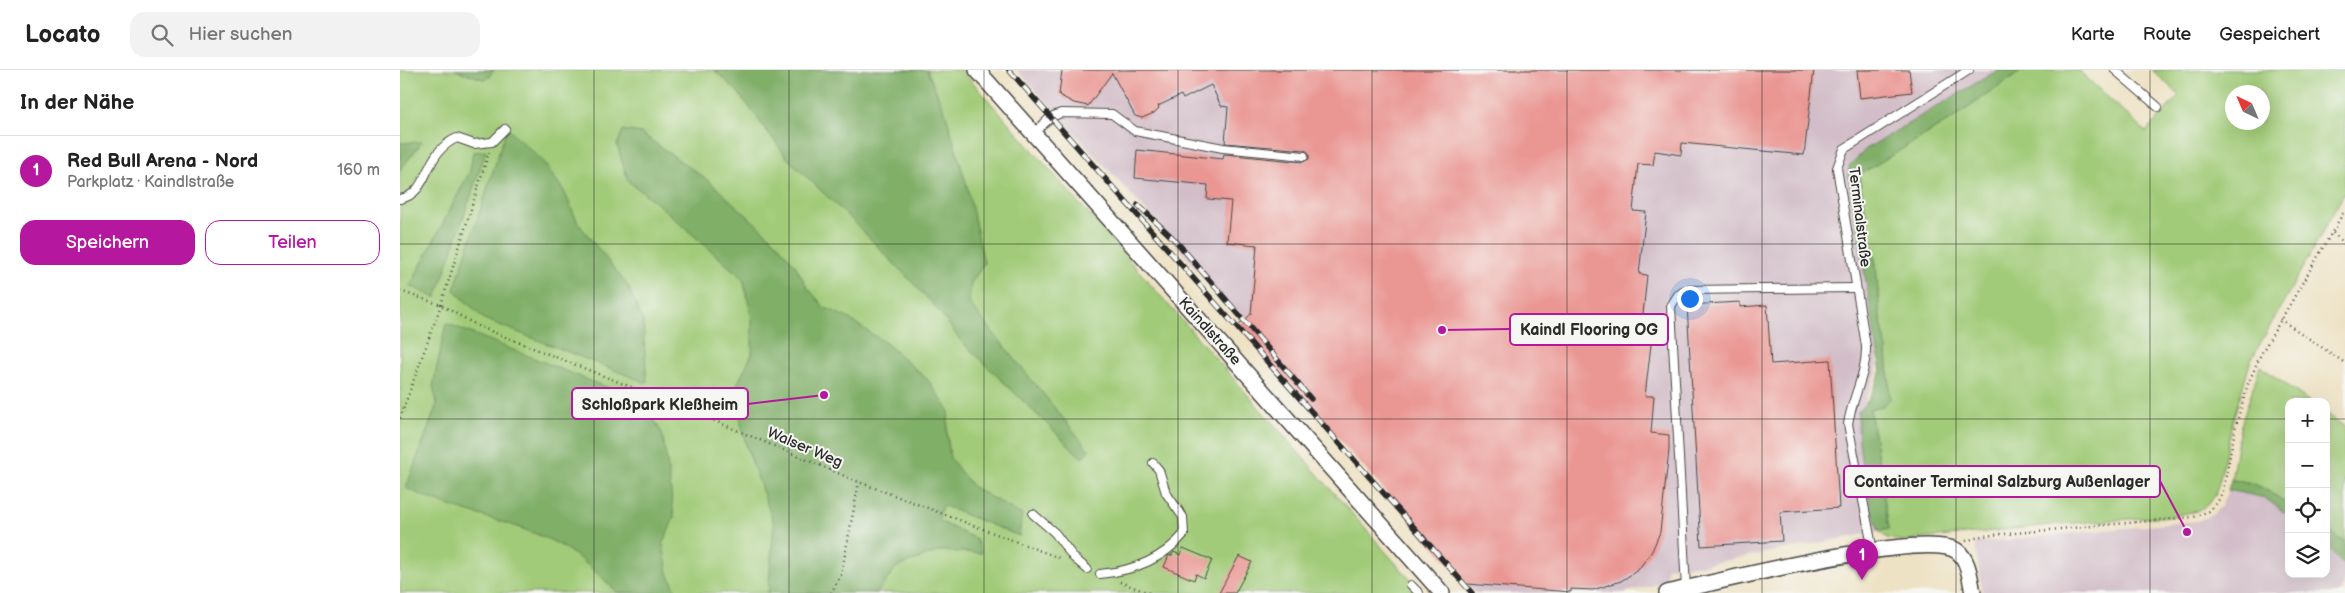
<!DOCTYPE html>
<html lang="de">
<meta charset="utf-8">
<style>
body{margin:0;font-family:"Balsamiq Sans",sans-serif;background:#f2f2f2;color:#222}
.controls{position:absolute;right:15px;bottom:15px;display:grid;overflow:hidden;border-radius:10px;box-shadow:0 5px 20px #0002}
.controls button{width:45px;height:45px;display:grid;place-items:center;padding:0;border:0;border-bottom:1px solid #e0e0e0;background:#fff;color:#222;font:25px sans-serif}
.compass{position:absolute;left:1825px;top:15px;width:45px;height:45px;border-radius:50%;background:#fff;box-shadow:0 5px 20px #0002;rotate:316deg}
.you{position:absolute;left:1289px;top:228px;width:18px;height:18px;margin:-12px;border:4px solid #fff;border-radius:50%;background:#1a73e8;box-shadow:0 0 0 8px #1a73e833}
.badge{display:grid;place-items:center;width:32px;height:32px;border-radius:50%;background:#b5179e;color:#fff;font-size:16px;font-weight:700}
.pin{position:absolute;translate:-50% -41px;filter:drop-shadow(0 1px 2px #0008)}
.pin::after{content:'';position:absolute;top:26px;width:18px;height:15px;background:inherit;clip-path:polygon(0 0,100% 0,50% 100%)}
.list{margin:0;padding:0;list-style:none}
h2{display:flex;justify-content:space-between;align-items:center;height:65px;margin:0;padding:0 20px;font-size:21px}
h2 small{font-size:16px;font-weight:400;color:#767676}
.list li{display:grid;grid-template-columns:32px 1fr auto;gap:15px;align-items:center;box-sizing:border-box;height:70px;padding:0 20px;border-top:1px solid #e0e0e0}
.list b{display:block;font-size:19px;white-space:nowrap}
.list p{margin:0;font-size:16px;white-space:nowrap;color:#767676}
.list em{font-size:16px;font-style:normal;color:#767676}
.actions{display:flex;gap:10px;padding:15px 20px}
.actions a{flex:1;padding:11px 0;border:1px solid #b5179e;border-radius:15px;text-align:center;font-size:18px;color:#b5179e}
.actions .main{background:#b5179e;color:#fff}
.icon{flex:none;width:28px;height:28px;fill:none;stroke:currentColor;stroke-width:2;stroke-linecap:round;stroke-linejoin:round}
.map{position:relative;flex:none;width:1945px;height:523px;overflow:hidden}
header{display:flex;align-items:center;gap:30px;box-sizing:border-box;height:70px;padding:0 25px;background:#fff;border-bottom:1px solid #e0e0e0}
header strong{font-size:24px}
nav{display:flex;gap:28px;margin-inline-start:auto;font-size:18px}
.search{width:350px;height:45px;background:#f2f2f2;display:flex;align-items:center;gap:12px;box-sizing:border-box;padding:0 18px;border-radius:15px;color:#767676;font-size:19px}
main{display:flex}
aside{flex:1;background:#fff}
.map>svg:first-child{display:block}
.industrial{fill:#d2bdc8}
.green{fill:#a1cb78;stroke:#667b52;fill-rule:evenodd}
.forest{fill:#80af68;stroke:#566d4a}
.building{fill:#ea9693}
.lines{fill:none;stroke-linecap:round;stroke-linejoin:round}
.lane-casing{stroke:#484642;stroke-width:10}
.street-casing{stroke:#484642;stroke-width:18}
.path{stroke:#484642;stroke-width:2.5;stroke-dasharray:1 4;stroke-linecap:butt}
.lane{stroke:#fff;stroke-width:8}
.street{stroke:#fff;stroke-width:15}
.rail-casing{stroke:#2b2b2b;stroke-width:5.5}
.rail{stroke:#f6f6f2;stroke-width:4;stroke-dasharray:11;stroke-linecap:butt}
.grid{fill:none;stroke:#2b2b2b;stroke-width:1;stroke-opacity:0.55}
.labels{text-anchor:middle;stroke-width:4;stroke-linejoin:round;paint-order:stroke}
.street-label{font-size:15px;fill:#2b2b2b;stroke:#f6f6f2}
.leader{fill:none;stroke:#b5179e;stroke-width:2}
.callout-dot{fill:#b5179e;stroke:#f6f6f2;stroke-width:2}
.callout{fill:#f6f6f2;stroke:#b5179e;stroke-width:2}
.callout-label{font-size:16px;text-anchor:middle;font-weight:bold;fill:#2b2b2b}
</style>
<header>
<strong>Locato</strong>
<div class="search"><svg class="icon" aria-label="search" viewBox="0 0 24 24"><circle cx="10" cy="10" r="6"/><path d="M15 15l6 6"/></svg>Hier suchen</div>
<nav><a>Karte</a><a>Route</a><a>Gespeichert</a></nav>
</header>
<main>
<aside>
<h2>In der Nähe<small></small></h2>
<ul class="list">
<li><span class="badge">1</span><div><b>Red Bull Arena - Nord</b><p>Parkplatz · Kaindlstraße</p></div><em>160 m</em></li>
</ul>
<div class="actions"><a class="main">Speichern</a><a>Teilen</a></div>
</aside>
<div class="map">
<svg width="1945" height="523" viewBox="0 0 1945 523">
<rect width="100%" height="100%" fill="#f6f6f2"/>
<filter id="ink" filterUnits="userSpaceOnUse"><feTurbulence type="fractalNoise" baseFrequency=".02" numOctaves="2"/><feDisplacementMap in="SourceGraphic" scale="10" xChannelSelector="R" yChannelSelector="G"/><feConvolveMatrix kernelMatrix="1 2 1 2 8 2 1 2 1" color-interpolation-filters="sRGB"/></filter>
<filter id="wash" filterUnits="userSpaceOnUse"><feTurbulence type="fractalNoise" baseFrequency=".0096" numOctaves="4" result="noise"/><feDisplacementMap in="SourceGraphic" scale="20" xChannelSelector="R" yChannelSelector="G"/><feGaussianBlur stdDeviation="1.12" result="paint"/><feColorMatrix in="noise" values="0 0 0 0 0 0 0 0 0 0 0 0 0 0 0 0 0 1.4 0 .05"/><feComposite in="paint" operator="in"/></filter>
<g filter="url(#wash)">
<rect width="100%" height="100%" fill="#eee2c4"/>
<g class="industrial">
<path d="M617,0H1597L1453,97L1476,251L1477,302L1460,343L1468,422L1482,461L1302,495L1267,497L1266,512L1222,523H1075L757,153Z"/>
<path d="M1828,420L1865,428L1889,446V504H1926V475L1931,479L1945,497V512L1940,523H1582L1575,473L1797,451L1812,445L1821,436Z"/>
</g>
<g class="green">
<path d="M0,0H562L1022,523H0Z"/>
<path d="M1623,0H1678L1746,62L1779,25L1752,0H1945V122L1851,290L1832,353L1820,409L1815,426L1806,436L1797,441L1773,446L1660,454L1502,471L1487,468L1479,461L1489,459L1470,338L1483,336L1490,329L1487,279L1480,248L1476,196L1459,105L1553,48ZM1832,22H1862V52H1832Z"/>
<path d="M1860,296L1910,332H1889V435C1868,421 1857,411 1831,410L1840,358Z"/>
<path d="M1926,343L1945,357V472L1926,460Z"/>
</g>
<g class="forest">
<path d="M55,0H94L86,10Z"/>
<path d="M314,0H527L545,42L567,116L584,193L571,213L569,233L689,380L682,388L561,271L535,236L455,153L388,89L337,21Z"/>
<path d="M1598,0H1623L1553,48L1459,105L1476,196L1480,248L1487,279L1490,329L1483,336L1470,339L1489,459L1479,461C1466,424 1457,381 1458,342L1469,329L1481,302L1448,104L1450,95L1466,79Z"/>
<path d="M107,58L141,89L164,121L178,153L228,216L243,251L247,313L84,249L54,220Z"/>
<path d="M223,60L241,63L310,112L375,171L395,195L407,217L424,237L448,248L487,274L529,311L549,341L547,362L550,388L573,417L622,445L619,466L542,435L539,451L576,469L582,483L539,481L497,497L477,523H368L374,454L346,375L334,321L352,284V248L343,209L258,134L228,111L217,75Z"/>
<path d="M22,72L0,100V73Z"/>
<path d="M86,81L36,228L10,216L70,101L73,82Z"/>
<path d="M46,253L243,332L262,363L268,398L274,447L263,474L268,503L277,523H218C197,503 175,481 148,469C102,448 51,441 6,418L37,334L33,316Z"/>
<path d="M1831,410C1857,411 1868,421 1889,435V446L1865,428L1828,420Z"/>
<path d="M1926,460L1945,472V497L1926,475Z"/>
</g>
<g id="blocks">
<g class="building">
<path d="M662,0H1414L1404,85L1282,73L1281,85L1255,81L1253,95L1238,94L1233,141L1246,142L1239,204L1247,205L1241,264L1252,266L1245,326H1254L1251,363L1269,365V380L1260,462L1252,481L1238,500L1221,511L1193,520L1171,519V522L1067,514L838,256L851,244L857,175L827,172L831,131L807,129L808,115L735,108L737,80L823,89L824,84L903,92L909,89V83L905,80L825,73L828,37L821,36L811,15L783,29L781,25L758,36L759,38L754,43L742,48L735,46L712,3L688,36L674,33L659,25Z"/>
<path d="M1457,0H1509L1512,22L1460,28Z"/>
<path d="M1340,232V237L1367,235L1371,294L1430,290L1439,438L1380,442L1382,471L1301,476L1287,235Z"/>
<path d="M783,478L812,490L804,508L796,504L794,510L764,497L769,485L771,486L774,482L780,485Z"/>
<path d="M839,486L852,492L835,523H819Z"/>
</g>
</g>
</g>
<g filter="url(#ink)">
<use href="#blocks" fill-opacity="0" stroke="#484642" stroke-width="1"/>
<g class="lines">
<defs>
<g id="lane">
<path d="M1715,0L1758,37"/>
<path d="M633,64L651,47L661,43L712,44L735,61L823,78L904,86"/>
<path d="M0,129C31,123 22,83 57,68L74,74L92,72L105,59"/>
<path d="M633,444L655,463L674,488L687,499"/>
<path d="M1473,481L1448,354C1452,327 1467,304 1466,276L1437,98L1444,79L1569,0"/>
<path d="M700,504C732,501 763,489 784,464L783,447L766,423L759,400L753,393"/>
<path d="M1011,515L1019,523"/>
<path d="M1286,519L1271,236L1278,225L1286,220L1455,218"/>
</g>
<g id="street">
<path d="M577,0L1042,523"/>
<path d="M1267,523C1313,513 1525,459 1557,481C1569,490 1570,509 1573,523"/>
</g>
</defs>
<use href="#lane" class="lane-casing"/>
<use href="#street" class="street-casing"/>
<g class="path">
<path d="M1933,163L1945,174"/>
<path d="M0,221L41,235L78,256L301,345L459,412L662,489"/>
<path d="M1880,249L1945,293"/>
<path d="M0,348L41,235L89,82"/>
<path d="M1566,471L1582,466L1794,447L1809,441L1817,433L1823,421L1836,355L1848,314L1861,284L1945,140"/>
<path d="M720,512L749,523"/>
<path d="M431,523L441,505L459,412"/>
</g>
<use href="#lane" class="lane"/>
<use href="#street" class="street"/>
<defs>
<g id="rail">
<path d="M609,0L1072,523"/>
<path d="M738,135L776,171L911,329"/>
</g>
</defs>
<use href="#rail" class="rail-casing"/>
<use href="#rail" class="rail"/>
</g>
</g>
<path class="grid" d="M194,0V523M389,0V523M584,0V523M778,0V523M972,0V523M1167,0V523M1362,0V523M1556,0V523M1750,0V523M0,174H1945M0,349H1889M1926,349H1945"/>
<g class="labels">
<g class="street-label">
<text transform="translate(1460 147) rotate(83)" y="5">Terminalstraße</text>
<text transform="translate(810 261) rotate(48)" y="5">Kaindlstraße</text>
<text transform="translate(405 377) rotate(23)" y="5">Walser Weg</text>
</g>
</g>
<path class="leader" d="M1042 260L1110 259M424 325L348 334M1787 462L1760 411"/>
<g class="callout-dot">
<circle cx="1042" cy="260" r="5"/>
<circle cx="424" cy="325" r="5"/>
<circle cx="1787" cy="462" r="5"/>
</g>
<g class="callout">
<rect x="1110" y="244" width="158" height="31" rx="5"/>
<rect x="172" y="318" width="176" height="31" rx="5"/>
<rect x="1444" y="396" width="316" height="31" rx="5"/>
</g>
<g class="callout-label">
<text x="1189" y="265">Kaindl Flooring OG</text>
<text x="260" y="340">Schloßpark Kleßheim</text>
<text x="1602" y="417">Container Terminal Salzburg Außenlager</text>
</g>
</svg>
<div class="controls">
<button>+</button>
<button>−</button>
<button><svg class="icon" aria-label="locate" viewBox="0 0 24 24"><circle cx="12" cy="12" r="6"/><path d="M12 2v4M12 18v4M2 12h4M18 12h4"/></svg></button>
<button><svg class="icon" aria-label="layers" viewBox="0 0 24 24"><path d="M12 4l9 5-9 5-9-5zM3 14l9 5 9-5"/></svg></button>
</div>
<svg class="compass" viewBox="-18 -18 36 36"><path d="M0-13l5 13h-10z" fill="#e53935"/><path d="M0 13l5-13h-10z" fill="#767676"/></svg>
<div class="you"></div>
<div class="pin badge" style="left:1462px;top:510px">1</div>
</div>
</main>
